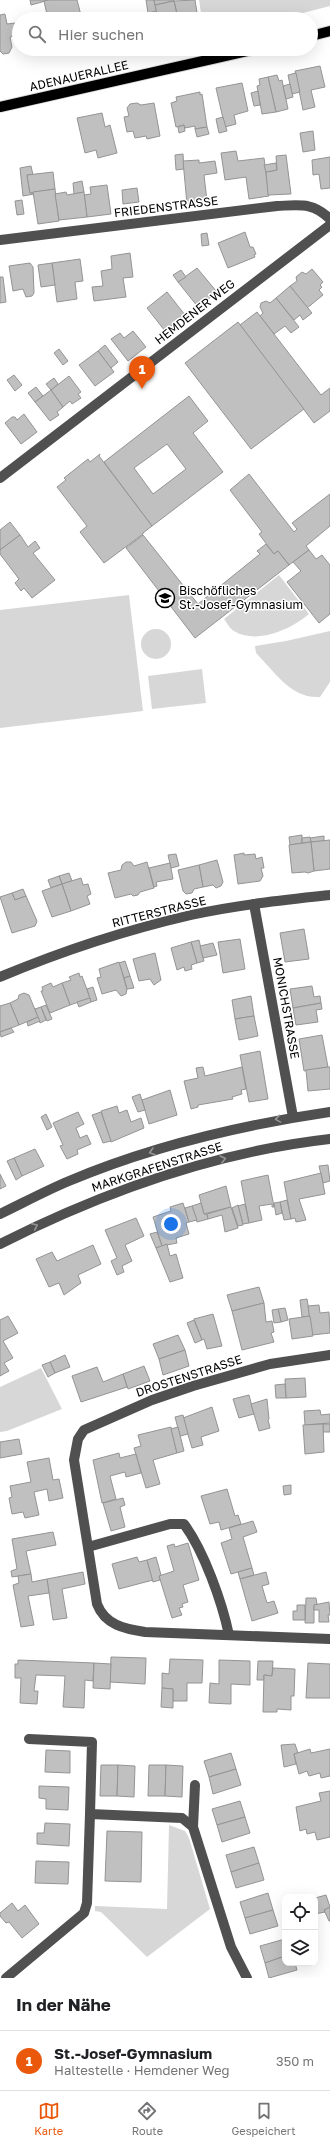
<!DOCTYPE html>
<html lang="de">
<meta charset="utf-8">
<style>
body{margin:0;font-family:"Golos Text",sans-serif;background:#f2f2f2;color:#202124}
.controls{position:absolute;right:12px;bottom:12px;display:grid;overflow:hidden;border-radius:8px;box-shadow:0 4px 16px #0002}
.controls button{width:36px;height:36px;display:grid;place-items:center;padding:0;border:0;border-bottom:1px solid #e0e0e0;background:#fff;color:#202124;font:20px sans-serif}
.you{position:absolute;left:171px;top:1224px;width:14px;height:14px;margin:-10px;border:3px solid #fff;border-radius:50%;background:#1a73e8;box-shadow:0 0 0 6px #1a73e833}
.badge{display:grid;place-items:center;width:26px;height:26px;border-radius:50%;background:#ea580c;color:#fff;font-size:13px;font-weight:700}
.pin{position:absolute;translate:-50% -33px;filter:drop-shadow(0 1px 2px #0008)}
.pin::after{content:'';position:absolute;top:21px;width:14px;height:12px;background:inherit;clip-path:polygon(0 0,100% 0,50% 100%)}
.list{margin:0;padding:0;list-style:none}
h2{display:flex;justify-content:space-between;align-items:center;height:52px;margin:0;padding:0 16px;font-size:17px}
h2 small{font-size:13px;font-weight:400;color:#757577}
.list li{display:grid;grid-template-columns:26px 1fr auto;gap:12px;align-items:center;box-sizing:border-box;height:60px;padding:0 16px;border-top:1px solid #e0e0e0}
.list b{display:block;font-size:15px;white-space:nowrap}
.list p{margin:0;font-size:13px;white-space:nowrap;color:#757577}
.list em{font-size:13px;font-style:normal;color:#757577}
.icon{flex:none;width:22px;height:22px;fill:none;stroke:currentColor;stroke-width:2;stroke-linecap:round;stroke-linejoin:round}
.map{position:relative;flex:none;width:330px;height:1978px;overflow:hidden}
.search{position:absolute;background:#fff;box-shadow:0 4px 16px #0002;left:12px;right:12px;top:12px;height:44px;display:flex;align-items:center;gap:10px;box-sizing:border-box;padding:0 14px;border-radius:22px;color:#757577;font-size:15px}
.sheet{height:112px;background:#fff}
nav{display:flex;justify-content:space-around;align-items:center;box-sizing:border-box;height:56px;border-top:1px solid #e0e0e0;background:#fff;font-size:11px;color:#757577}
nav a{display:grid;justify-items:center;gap:2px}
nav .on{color:#ea580c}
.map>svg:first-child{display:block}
.green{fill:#d7d7d7}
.building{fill:#c0c0c0;stroke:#949494;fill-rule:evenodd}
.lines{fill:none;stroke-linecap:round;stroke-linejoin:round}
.major-casing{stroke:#dbdbdb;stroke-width:12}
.minor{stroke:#505050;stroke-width:10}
.major{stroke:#000;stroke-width:10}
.oneway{stroke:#969696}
.labels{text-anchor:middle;stroke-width:3;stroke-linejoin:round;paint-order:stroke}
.street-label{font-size:12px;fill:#000;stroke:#fff}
.poi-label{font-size:12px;fill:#000;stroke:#fff;text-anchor:start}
</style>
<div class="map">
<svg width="330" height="1978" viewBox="0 0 330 1978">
<rect width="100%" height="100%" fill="#fff"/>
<g class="green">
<path d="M199,0H330V6L280,19H202Z"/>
<path d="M279,575L309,614C292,629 256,645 234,631C230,629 227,623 224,619Z"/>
<path d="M129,595L143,711L0,728V610Z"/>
<circle cx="156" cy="644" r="15"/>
<path d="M330,631V682L320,697C291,699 275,672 256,653L255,646L286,641Z"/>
<path d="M202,669L206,703L152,709L148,676Z"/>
<path d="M41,1368L62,1409L7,1431L0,1432V1387Z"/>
<path d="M169,1825L185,1831L189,1838L210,1909L147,1957L101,1912L95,1911V1906L167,1909Z"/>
</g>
<g class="building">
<path d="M30,0H49L31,5Z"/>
<path d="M49,0H77L82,19H48L44,1Z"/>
<path d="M146,0H154L157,11L148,13Z"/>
<path d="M154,0H174V1L155,5Z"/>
<path d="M195,0L198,19H178L174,1Z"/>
<path d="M174,1L178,19H158L155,5Z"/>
<path d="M5,14L7,24L15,23L18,35L10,37L12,47L9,53L3,54L0,51V15Z"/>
<path d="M320,66L325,87L311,90L315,107L303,110L295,71Z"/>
<path d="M296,73L300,92L292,94L288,75Z"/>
<path d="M277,75L279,81L282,80L288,109L276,112L268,77Z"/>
<path d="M268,77L276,112L262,114L257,86L260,85L259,79Z"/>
<path d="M242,83L248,111L234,115L236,124L225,127L216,88Z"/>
<path d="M290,84L293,97L286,99L283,86Z"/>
<path d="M258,91L260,105L254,106L251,93Z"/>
<path d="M200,92V95L202,94L207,127L195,129V126L185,128L184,125L176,127L171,103L177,101L176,97Z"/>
<path d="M137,103L141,105L154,103L160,136L147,139L146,136L135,138L133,131L127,132L124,117L129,116L127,108L130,104Z"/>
<path d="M102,113L105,127L110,125L117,153L98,158L96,150L85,153L77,118Z"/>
<path d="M223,117L227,131L219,133L216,119Z"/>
<path d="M184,125L185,131L179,133L178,127Z"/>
<path d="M207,127L209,134L197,137L195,129Z"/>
<path d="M313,131L315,150L303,152L300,133Z"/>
<path d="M236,151L238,161L264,158L269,196L249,199L246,177L225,180L221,153Z"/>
<path d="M183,154L184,169L176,170L175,155Z"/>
<path d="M286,155L291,194L268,195L266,172L277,170L276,156Z"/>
<path d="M330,157V188L321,189L319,174L313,175L312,160Z"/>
<path d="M199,160V163L215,161L217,173L204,175L207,201L187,204L183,161Z"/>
<path d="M276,163L277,170L266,172L264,165Z"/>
<path d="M31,166L33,175H27L30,193H33L34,194L23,196L20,168Z"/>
<path d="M53,172L55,189L30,193L27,175Z"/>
<path d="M82,181L84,192L74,194L73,183Z"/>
<path d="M107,185L111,214L87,217L84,195L91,194L90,187Z"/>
<path d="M137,188L139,202L123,204L122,190Z"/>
<path d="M55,189L59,221L38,224L33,192Z"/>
<path d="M66,192L67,195L84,192L87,217L59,220L55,194Z"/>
<path d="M22,200L24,214L17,215L15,201Z"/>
<path d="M245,232L250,247H253L256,254L254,255L255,257L228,268L218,243Z"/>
<path d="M207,233L209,245L202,246L201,234Z"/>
<path d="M130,253L133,277L123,278L126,297L94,301L92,287L103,286L101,271L112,269L111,256Z"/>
<path d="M80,259L83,281L75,282L77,299L57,302L52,263Z"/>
<path d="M30,263L33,267L34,293L32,296L26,297L23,289L13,291L9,266Z"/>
<path d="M52,263L55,285L41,287L38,265Z"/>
<path d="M197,268L217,292L198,307L178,282Z"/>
<path d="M312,269L323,282L320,285L322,287L319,290L323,295L307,308L290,286L297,281L296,277L302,272L306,274Z"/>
<path d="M181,270L186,277L178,282L173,275Z"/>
<path d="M0,277H3L6,302L0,303Z"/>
<path d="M290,286L312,313L303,320L300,315L294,320L276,298Z"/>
<path d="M167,292L185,315L165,331L147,308Z"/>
<path d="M276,298L299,327L291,333L285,326L274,334L260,316L263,313L260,307L261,303L266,301L270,303Z"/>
<path d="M257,312L321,395L330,388V411L314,423L240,325Z"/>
<path d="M238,322L304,409L251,449L185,363Z"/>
<path d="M133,331L146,347L128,361L111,339L120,333L124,338Z"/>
<path d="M105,345L118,362L111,368L98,351Z"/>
<path d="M59,349L68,361L63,365L54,353Z"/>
<path d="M98,351L114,372L95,386L79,365Z"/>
<path d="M14,375L22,385L15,391L7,380Z"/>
<path d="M69,376L81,392L78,394L81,398L72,404L70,401L63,407L51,390Z"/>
<path d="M54,378L58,384L51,390L46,384Z"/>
<path d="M36,387L43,396L35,402L28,393Z"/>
<path d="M51,390L63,407L57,412L59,415L50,421L35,402Z"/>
<path d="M189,396L208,421L193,433L223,472L152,526L104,462ZM167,444L186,469L153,494L134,468Z"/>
<path d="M24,414L37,432L21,444L5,423L12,417H15L17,420Z"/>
<path d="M100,454L99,456L152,526L143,533V534L104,563L80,532L87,526L57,487L66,480L64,478L88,459L90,462Z"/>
<path d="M249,474L294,532L297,529L292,523L330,494V526L306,546L309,550L289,565L278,551L274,554L259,534L262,532L230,490Z"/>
<path d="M10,522L20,535L0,550V530Z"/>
<path d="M20,535L28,547L35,541L40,548L33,553L55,580L32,598L24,588L21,591L15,583L19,579L0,554V550Z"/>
<path d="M143,535L198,604L260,554L257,551L266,544L274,554L278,551L289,565L195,638L126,548Z"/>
<path d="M309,550L316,559L322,555L330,565V614L319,623L287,582L301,571L293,562Z"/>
<path d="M302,835V843L290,845L289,837Z"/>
<path d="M324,836V841L311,842L310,838Z"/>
<path d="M310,837L311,842L302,843V838Z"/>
<path d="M330,840V869L314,871L311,842Z"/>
<path d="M311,842L314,871L308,873L305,872L292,873L289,845Z"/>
<path d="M244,853V855L255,854L256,859L262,857L264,868H261L263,876L260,881L238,884L234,855Z"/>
<path d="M176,854L179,866L171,868L168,855Z"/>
<path d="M217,860L223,882L221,886L216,888L213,885L203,887L199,865Z"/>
<path d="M126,862H131L134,866L147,862L154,888L140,892L138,895L133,896L131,894L115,898L108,873L121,870L122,865Z"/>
<path d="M170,863L173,879L156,882L157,886L154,887L149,868Z"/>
<path d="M199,865L203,887L194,889L192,893L186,894L183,891L178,870Z"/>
<path d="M69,873L72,881L62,884L59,876Z"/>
<path d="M59,876L62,884L51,888L48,880Z"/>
<path d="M81,878L83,885L88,884L91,894L87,896L90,904L71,911L62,884Z"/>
<path d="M62,884L71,911L52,917L42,891Z"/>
<path d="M23,889L26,896L15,900L12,893Z"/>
<path d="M12,893L15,900L26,896L37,921L35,926L12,933L0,897Z"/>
<path d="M304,929L309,959L285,962L280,933Z"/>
<path d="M240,939L245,969L223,973L218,942Z"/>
<path d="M199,940L204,961L197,963L191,942Z"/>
<path d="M191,942L197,963L191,965L192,969L185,971L184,967L177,970L171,948Z"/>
<path d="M213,943L217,955L203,958L200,946Z"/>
<path d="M155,953L161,980L154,985L150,979L139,981L133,959Z"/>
<path d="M125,961L130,976L124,978L119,963Z"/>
<path d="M119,962L127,989L126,994L121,996L116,990L102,994L97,978L101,977L99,969Z"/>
<path d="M79,973L80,977L82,976L90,998L70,1005L62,983L71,980L69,977Z"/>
<path d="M130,976L134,988L127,989L124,978Z"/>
<path d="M51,983L53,987L62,983L70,1005L50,1013L41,991H43L42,987Z"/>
<path d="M312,986L314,997L320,996L321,1003L293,1008L290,989Z"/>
<path d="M93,987L97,1000L91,1002L87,989Z"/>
<path d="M24,993L29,995L38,1017L19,1025L10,1003L18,999L19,995Z"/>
<path d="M251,996L254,1016L235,1019L232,1000Z"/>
<path d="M90,998L91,1002L79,1007L77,1002Z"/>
<path d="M10,1003L19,1025L0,1032V1006Z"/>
<path d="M321,1003L322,1009L316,1010L318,1022L296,1025L293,1008Z"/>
<path d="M46,1005L52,1019L47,1021L41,1007Z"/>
<path d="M41,1007L46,1020L40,1023L35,1009Z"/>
<path d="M254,1016L258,1036L239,1040L235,1019Z"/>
<path d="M38,1017L40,1021L28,1026L27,1022Z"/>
<path d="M11,1028L14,1032L1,1037L0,1032Z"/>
<path d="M322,1035L328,1067L304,1071L299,1039Z"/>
<path d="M260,1051L268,1099L249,1102L240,1055Z"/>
<path d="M203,1067L205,1076L242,1067L246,1089L241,1090L242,1094L232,1097L233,1099L198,1105V1107L191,1109L184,1081L198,1078L196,1068Z"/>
<path d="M328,1067H330V1089L308,1091L306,1070Z"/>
<path d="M170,1090L177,1115L149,1124L142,1100Z"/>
<path d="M140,1094L145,1110L138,1112L132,1097Z"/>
<path d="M117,1106L119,1113L127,1110L131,1122L141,1118L144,1128L111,1142L101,1111Z"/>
<path d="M78,1112L84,1124L76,1128L80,1138L87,1135L91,1144L77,1150L78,1154L67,1159L60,1146L63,1145L53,1123Z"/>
<path d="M101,1112L111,1141L103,1143L92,1115Z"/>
<path d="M46,1114L52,1127L47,1130L41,1117Z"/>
<path d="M35,1149L44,1166L22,1176L14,1158Z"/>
<path d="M14,1158L22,1176L16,1180L7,1161Z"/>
<path d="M328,1165L330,1181L323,1183L319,1166Z"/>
<path d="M321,1173L325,1194L299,1199L306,1220L296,1222L295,1218L291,1219L284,1182Z"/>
<path d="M0,1174L6,1186L0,1189Z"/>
<path d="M268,1175L274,1207H272V1204L259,1206L262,1220L249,1223L241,1181Z"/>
<path d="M226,1186L231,1207L204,1214L199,1195Z"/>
<path d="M287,1200L291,1219L284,1220L280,1202Z"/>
<path d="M280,1202L282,1213L276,1215L274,1203Z"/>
<path d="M183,1203L189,1222L186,1223L189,1234L176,1238L177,1243L162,1246L153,1217L171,1211L170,1207Z"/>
<path d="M201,1203L204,1214H207L208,1219L197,1222L192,1206Z"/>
<path d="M245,1204L249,1223L243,1224L238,1206Z"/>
<path d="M238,1205L243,1225L238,1226L232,1208Z"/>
<path d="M192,1206L197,1220L189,1222L185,1208Z"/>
<path d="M231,1207L238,1228L225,1232L222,1215L208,1219L207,1214Z"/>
<path d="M136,1218L144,1236L125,1245L132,1261L122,1266L124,1272L117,1275L111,1261L117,1258L105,1230Z"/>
<path d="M157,1232L162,1246L156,1248L150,1234Z"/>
<path d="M167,1244L170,1256L176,1254L183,1278L170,1282L156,1248Z"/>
<path d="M93,1245L101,1264L78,1275L81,1283L64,1295L59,1283L49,1287L36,1259L52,1252L57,1261Z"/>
<path d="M259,1287L264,1303L232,1311L227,1295Z"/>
<path d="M307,1299L310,1316L302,1317L300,1300Z"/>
<path d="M264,1303L266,1322L272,1321L274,1332L271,1333L274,1342L242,1350L232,1311Z"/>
<path d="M319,1305L320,1313L329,1312L330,1333L312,1335L308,1306Z"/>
<path d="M285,1308L288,1320L281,1322L278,1309Z"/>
<path d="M278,1309L281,1322L274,1323L272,1310Z"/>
<path d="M213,1314L222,1346L207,1349L204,1339L202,1340L194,1319Z"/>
<path d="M8,1316L18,1333L3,1341L13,1358L4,1363L9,1371L0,1376V1320Z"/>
<path d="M310,1316L313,1336L292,1339L289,1319Z"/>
<path d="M194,1320L202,1340L195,1343L187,1323Z"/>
<path d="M178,1335L185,1350L159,1359L153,1344Z"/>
<path d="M185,1350L189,1366L163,1375L159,1359Z"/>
<path d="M65,1355L70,1367L55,1373L50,1362Z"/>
<path d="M50,1362L55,1373L48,1377L42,1365Z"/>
<path d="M144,1366L150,1381L128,1389L123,1374Z"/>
<path d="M97,1367L103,1382L123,1374L127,1387L81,1402L72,1376Z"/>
<path d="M305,1378L306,1397L286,1398L285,1379Z"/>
<path d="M285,1384L286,1398H276L275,1385Z"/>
<path d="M249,1395L254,1414L239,1418L233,1399Z"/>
<path d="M267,1399L269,1419L268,1420L270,1428L259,1431L251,1404Z"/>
<path d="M212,1407L219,1431L201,1437L203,1445L192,1448L183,1418Z"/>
<path d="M320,1410L321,1415L330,1414V1423L305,1425L304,1411Z"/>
<path d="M183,1415L188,1434L180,1436L175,1417Z"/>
<rect x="323" y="1424" width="7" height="8"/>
<path d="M323,1424L324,1452L305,1454L303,1425Z"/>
<path d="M171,1427L177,1453L153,1460L160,1484L146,1488L134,1448L141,1446L138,1435Z"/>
<path d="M178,1427L184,1451L177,1453L171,1429Z"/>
<path d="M19,1439L22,1454L0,1458V1442Z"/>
<path d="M119,1453L120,1458L136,1454L141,1473L126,1477L125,1472L110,1476L116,1499L102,1503L93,1460Z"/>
<path d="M49,1458L53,1480L59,1479L63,1498L49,1501L47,1489L34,1492L39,1515L25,1518L23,1512L12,1514L9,1498L12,1497L10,1486L31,1482L27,1462Z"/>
<path d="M291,1485V1494L284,1495L283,1486Z"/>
<path d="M227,1489L235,1516L238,1515L241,1524L221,1530L219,1522L210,1524L201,1496Z"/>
<path d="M123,1498L125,1505L120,1507L125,1527L111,1531L103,1503Z"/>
<path d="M253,1521L257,1532L243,1537L252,1568L231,1574L221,1543L232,1539L229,1528Z"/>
<path d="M53,1532L56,1545L26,1551L31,1574L12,1577L11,1571L17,1569L12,1539Z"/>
<path d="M188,1543L199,1580L183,1585L188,1602L182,1604L183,1607L179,1608L182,1615L172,1618L159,1576L174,1571L167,1546L174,1544L175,1547Z"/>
<path d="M137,1557L139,1562L147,1560L153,1580L119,1589L112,1564Z"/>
<path d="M156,1557L161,1575L159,1576L160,1580L153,1582L147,1560Z"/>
<path d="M252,1568L254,1575L240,1579L238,1572Z"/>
<path d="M83,1572L85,1584L62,1589L67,1618L53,1620L47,1579Z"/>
<path d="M266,1572L269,1584L262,1586L267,1603L274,1601L278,1613L252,1621L240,1579Z"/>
<path d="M31,1574L32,1582L47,1579L49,1593L28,1596L34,1625L21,1627L13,1585L19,1583L18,1576Z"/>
<path d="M306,1598H316L317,1604L314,1605V1623H305Z"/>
<path d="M329,1602L330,1615H328L329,1622H319V1610H314V1605Z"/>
<path d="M297,1605H305V1620H293V1611H297Z"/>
<path d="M111,1657L146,1658L145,1684L110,1682Z"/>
<path d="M170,1659L203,1660L202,1683H187V1701H173V1689L162,1688V1673L169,1674Z"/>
<path d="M18,1660L94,1663L93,1681L85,1680L84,1708L63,1707L65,1676L36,1675L34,1691H38L37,1704L20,1703L21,1678H15V1664H18Z"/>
<path d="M219,1660L250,1661V1685L231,1684V1704L209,1703L210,1683L219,1684Z"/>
<path d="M258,1661H273L272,1676L264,1675V1680H257Z"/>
<path d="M94,1663L111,1664L110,1689L93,1688Z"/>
<path d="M308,1663L330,1664V1698H306Z"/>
<path d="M273,1668L295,1669L294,1696H291V1710L277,1709V1712H263L264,1675L272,1676Z"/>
<path d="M162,1688L173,1689V1708L161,1707Z"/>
<path d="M295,1744L298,1753L294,1754L296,1764L284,1767L281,1745Z"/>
<path d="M310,1749L311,1753L330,1749V1776L321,1778L320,1773L309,1776L307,1771L299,1774L294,1754Z"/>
<path d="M46,1750L70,1751V1773L45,1772Z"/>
<path d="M231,1753L236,1769L209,1777L204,1761Z"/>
<path d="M101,1765H118L117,1796H100Z"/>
<path d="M118,1765L135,1766L134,1797L117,1796Z"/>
<path d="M149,1765H166L165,1796H148Z"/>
<path d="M166,1765L183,1766L182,1797L165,1796Z"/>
<path d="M236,1769L241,1785L213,1794L209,1777Z"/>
<path d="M39,1786L69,1787L68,1810L46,1809V1799L39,1798Z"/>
<path d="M330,1791V1837L317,1840L315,1832L307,1834L306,1829L300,1831L296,1807L321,1801L319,1793Z"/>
<path d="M240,1801L245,1817L217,1825L212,1809Z"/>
<path d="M245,1817L250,1833L222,1842L217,1825Z"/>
<path d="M45,1823L70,1824L69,1846L37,1844V1833H44Z"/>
<path d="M107,1831L142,1832L141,1882L105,1881Z"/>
<path d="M254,1847L259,1863L231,1872L226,1855Z"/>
<path d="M36,1861L69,1862L68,1884L35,1883Z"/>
<path d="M259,1863L264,1880L236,1888L231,1872Z"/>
<path d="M268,1893L273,1910L245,1918L240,1902Z"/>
<path d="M326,1895L330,1907L324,1910L325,1912L315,1914V1898Z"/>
<path d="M12,1903L18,1911L25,1905L39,1924L22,1938L9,1922L6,1923L0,1916V1913Z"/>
<path d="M330,1907V1921H329L324,1910Z"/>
<path d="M273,1910L278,1926L250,1934L245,1918Z"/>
<path d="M285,1939V1956L265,1963L260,1946Z"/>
<path d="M285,1956V1963H295L297,1970L269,1978L265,1963Z"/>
</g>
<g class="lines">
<defs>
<g id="major">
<path d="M311,36L330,31"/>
<path d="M0,107L256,49"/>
</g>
</defs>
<use href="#major" class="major-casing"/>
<g class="minor">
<path d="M0,240L277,206C300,205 313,202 330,219"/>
<path d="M0,478L330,225"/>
<path d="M254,904L293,1117"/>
<path d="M0,977C62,951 126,930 191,915C237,905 284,900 330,895"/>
<path d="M0,1214C23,1203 45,1191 69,1181C152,1146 241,1125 330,1112"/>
<path d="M0,1244C103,1192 214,1152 330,1139"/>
<path d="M330,1355L270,1364L193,1386L152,1400L84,1430L78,1439L74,1460L97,1604C105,1625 125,1629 145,1632L330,1639"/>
<path d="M88,1547L170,1524H184C204,1551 222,1602 229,1635"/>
<path d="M29,1739L92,1742L90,1814"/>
<path d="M193,1827L195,1785"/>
<path d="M6,1978L84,1913L87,1903L90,1814L182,1818L193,1827L231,1947L247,1978"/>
</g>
<use href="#major" class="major"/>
</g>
<defs><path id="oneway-chevron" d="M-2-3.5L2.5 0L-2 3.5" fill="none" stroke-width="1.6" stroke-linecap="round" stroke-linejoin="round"/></defs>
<g class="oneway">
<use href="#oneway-chevron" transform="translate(278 1119) rotate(171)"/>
<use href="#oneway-chevron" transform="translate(152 1152) rotate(163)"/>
<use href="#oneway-chevron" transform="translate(223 1159) rotate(-14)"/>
<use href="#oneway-chevron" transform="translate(35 1226) rotate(-25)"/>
</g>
<defs>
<symbol id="school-ring" viewBox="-11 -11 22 22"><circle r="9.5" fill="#fff" stroke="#000" stroke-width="1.5"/><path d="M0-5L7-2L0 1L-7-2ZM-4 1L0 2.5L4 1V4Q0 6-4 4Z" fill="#000"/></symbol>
</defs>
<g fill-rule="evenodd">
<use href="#school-ring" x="154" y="587" width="22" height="22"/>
</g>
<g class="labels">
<g class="street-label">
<text transform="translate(79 76) rotate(-13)" y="4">ADENAUERALLEE</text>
<text transform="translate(166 207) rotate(-7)" y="4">FRIEDENSTRASSE</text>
<text transform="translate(195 312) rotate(-38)" y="4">HEMDENER WEG</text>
<text transform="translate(159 912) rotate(-14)" y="4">RITTERSTRASSE</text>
<text transform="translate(286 1008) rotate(80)" y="4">MONICHSTRASSE</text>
<text transform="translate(157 1167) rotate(-18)" y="4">MARKGRAFENSTRASSE</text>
<text transform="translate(189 1376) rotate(-18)" y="4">DROSTENSTRASSE</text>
</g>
<g class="poi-label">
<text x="179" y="595">Bischöfliches<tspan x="179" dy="14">St.-Josef-Gymnasium</tspan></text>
</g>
</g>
</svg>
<div class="controls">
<button><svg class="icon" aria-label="locate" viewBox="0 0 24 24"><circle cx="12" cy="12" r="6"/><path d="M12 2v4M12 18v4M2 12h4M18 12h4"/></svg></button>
<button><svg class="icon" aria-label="layers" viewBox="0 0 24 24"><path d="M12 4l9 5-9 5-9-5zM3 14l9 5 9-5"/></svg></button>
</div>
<div class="you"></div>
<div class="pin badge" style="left:142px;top:389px">1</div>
<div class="search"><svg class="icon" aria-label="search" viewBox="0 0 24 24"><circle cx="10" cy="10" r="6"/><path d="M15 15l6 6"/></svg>Hier suchen</div>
</div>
<section class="sheet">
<h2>In der Nähe<small></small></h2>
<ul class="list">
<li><span class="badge">1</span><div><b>St.-Josef-Gymnasium</b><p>Haltestelle · Hemdener Weg</p></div><em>350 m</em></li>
</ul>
</section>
<nav>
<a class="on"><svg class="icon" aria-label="map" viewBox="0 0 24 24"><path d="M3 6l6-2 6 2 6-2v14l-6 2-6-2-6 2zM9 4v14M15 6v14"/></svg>Karte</a>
<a><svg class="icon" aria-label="directions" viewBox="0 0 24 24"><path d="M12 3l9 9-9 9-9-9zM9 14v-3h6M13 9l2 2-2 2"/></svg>Route</a>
<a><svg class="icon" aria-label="saved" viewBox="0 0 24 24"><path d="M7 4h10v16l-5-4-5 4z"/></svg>Gespeichert</a>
</nav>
